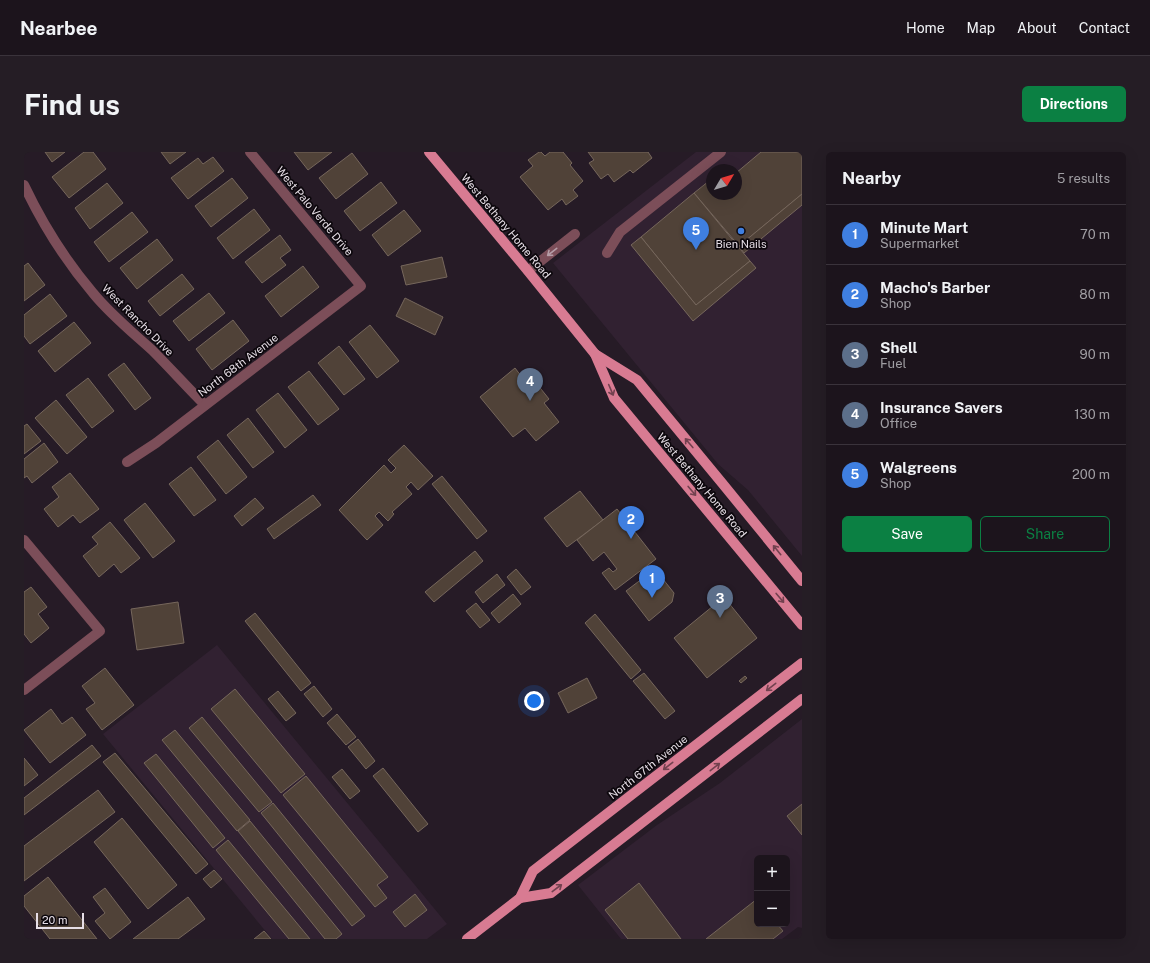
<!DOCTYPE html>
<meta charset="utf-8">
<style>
body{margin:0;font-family:"Public Sans",sans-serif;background:#251d25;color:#f1f3f6}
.controls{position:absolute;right:12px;bottom:12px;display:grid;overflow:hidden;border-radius:6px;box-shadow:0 4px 16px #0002}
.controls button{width:36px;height:36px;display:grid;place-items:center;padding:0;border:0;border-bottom:1px solid #3a333b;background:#1c141c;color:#f1f3f6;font:20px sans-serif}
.compass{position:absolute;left:682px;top:12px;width:36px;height:36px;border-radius:50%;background:#1c141c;box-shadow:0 4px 16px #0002;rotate:52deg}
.scale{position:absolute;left:12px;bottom:10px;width:48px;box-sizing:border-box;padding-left:4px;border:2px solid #e6dee6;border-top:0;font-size:11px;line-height:14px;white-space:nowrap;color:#e6dee6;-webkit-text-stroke:3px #0c070c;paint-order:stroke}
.you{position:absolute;left:510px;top:549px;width:14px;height:14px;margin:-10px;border:3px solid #fff;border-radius:50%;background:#1a73e8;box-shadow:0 0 0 6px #1a73e833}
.badge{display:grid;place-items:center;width:26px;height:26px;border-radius:50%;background:#0b8043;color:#fff;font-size:13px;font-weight:700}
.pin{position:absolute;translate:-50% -33px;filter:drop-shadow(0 1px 2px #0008)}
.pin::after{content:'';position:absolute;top:21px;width:14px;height:12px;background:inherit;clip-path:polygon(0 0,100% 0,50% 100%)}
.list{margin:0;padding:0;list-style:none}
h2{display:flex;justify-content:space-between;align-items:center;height:52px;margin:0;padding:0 16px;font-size:17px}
h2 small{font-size:13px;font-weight:400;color:#a09ea3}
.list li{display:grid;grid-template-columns:26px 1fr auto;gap:12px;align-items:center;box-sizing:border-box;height:60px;padding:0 16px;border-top:1px solid #3a333b}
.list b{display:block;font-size:15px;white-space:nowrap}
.list p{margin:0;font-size:13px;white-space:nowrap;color:#a09ea3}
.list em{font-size:13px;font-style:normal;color:#a09ea3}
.actions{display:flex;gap:8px;padding:12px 16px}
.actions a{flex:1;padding:9px 0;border:1px solid #0b8043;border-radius:6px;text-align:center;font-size:14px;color:#0b8043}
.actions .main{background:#0b8043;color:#fff}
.map{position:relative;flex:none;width:778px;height:787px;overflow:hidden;border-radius:6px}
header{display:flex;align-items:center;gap:24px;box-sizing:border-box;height:56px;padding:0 20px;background:#1c141c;border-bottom:1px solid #3a333b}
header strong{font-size:19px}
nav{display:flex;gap:22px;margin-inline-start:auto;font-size:14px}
.intro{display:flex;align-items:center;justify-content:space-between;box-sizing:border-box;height:96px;padding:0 24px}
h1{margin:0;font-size:28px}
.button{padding:10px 18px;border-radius:6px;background:#0b8043;color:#fff;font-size:14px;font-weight:700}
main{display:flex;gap:24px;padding:0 24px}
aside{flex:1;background:#1c141c;border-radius:6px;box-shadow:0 4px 16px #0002}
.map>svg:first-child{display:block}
.built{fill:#312131;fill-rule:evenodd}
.building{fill:#504238;stroke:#76675c}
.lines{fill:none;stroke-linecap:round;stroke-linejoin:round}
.minor{stroke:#7c4e59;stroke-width:10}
.major{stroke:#d87b92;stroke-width:10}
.oneway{stroke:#b69da7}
.oneway2{stroke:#72414f}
.shop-dot{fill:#3f7fe0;stroke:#0c070c;stroke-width:1.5}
.labels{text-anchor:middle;stroke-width:3.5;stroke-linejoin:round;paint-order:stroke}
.street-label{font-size:11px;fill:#e6dee6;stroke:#0c070c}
.poi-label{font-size:11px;fill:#e6dee6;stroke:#0c070c}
</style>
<header>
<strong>Nearbee</strong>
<nav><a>Home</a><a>Map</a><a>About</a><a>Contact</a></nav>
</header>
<div class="intro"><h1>Find us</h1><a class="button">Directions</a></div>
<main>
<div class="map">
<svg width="778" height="787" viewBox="0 0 778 787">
<rect width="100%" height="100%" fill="#261b26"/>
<g class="built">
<path d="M672,0H778V404L724,338L694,312L529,111ZM688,18H712V42H688Z"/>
<path d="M193,493L409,755L423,772L403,787H248L79,582Z"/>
<path d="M778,567V776L774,775L758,787H597L554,733L633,673L696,631ZM733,706H763V772H733Z"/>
</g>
<g class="building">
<path d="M21,0H41L28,10Z"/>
<path d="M60,0H69L82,17L45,46L28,25Z"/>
<path d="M137,0H162L146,12Z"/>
<path d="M270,0H308L284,18Z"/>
<path d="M515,0H517L521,4L526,0H539L548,11L546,13L559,29L549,38L554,44L542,53L538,47L524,58L496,25L509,14L504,8Z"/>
<path d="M564,0H624L628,6L609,21L606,18L590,30L584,22L577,27L565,11L570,8Z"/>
<path d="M737,0H778V42L715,94L670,41L685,29L688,32V42H712V21Z"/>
<path d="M328,1L344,22L312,47L295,26Z"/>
<path d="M189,5L200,19L164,47L147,26L174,6L179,12Z"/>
<path d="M208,26L224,46L187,75L171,54Z"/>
<path d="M357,30L373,51L336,79L320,59Z"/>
<path d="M83,31L99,51L66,77L51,56Z"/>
<path d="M670,41L726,109L672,153L617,85Z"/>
<path d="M778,42V53L720,101L715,94Z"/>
<path d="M230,57L246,78L209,107L193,86Z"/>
<path d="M380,58L397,79L364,104L348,83Z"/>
<path d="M108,60L124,80L85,110L70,90Z"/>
<path d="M256,83L267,98L256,106L262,113L238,131L221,110Z"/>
<path d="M617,85L672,153L726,109L732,116L669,169L607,93Z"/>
<path d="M133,87L149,108L113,137L96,116Z"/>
<path d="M418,105L423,125L382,133L377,114Z"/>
<path d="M4,111L21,133L0,149V114Z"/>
<path d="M279,114L295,135L257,165L241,144Z"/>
<path d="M158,122L170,137L136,164L124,149Z"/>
<path d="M185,141L201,161L165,189L149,169Z"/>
<path d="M26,142L43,164L6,192L0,184V163Z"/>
<path d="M381,146L419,165L411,183L372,164Z"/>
<path d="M209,168L225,189L188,218L172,197Z"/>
<path d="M50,170L67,191L31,220L14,199Z"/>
<path d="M346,173L375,209L353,226L325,190Z"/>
<path d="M315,194L341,227L320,243L294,211Z"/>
<path d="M100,211L127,246L111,258L84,223Z"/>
<path d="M491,216L507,237L513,232L525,247L520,251L535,270L512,289L501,276L489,285L456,245Z"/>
<path d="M285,219L315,257L294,273L264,235Z"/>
<path d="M64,226L90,259L68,276L42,243Z"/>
<path d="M254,241L283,278L261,296L232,258Z"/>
<path d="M32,248L63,285L43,302L11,266Z"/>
<path d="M224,266L250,300L229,316L203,283Z"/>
<path d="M3,272L17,289L0,302V274Z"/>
<path d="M194,288L223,325L202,342L173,305Z"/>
<path d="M20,291L34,310L8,331L3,324L0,326V307Z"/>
<path d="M380,293L409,324L394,338L387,330L382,335L388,342L368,360L370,362L364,369L355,360L351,364L359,373L343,388L315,358L360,313L367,321L372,316L364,308Z"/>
<path d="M167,315L192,348L170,364L145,332Z"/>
<path d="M46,321L75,357L56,371L49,363L34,375L20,357L35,345L28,335Z"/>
<path d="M418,324L463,379L453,387L408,332Z"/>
<path d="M556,339L579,368L543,395L520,366Z"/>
<path d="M289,343L297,353L250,387L243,377Z"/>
<path d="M231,346L240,356L218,374L210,364Z"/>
<path d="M121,351L151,389L129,406L100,368Z"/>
<path d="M593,357L632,407L591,438L578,421L585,416L589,420L593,417L580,400L569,409L553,388Z"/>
<path d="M86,370L116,406L97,421L90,412L75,425L59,404L74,392L68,385Z"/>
<path d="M451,399L459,409L410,450L401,440Z"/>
<path d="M492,417L507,435L497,443L483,425Z"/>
<path d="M631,417L650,441L648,450L625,469L602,439Z"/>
<path d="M473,422L481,433L459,451L451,440Z"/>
<path d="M7,435L23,455L14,462L25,476L7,491L0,482V440Z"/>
<path d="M489,442L497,452L475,471L467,461Z"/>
<path d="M700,445L733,486L683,526L650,486Z"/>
<path d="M154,450L160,491L113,498L107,457Z"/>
<path d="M452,451L466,468L456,476L442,459Z"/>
<path d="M231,461L287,531L277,539L221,469Z"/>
<path d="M571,462L617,518L607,527L561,471Z"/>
<path d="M81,516L110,553L78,578L62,557L71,551L58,534Z"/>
<path d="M620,521L651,559L641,567L609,529Z"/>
<path d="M721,524L723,526L717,531L715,529Z"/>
<path d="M563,526L573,546L544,561L534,541Z"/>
<path d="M290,534L308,557L299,565L280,542Z"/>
<path d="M211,537L281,622L257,641L187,557Z"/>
<path d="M254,539L272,561L262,569L244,547Z"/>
<path d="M27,557L38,572L48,565L62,583L26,611L0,578Z"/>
<path d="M313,562L332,585L322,593L303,571Z"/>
<path d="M178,565L248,650L235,660L165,576Z"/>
<path d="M151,578L226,668L213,679L138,588Z"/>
<path d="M334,587L351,609L342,617L324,595Z"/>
<path d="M68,593L77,604L0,663V646Z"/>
<path d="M91,601L184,712L172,722L79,610Z"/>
<path d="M132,602L201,686L189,696L120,611Z"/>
<path d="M0,606L14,623L0,634Z"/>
<path d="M359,616L404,672L394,680L349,624Z"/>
<path d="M318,617L336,639L326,647L308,625Z"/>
<path d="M282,624L364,725L353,733L363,746L351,755L259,643Z"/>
<path d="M74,638L91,660L0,729V694Z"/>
<path d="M249,651L341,764L328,774L237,661Z"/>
<path d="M778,652V683L763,664Z"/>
<path d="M98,666L153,733L124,757L70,690Z"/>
<path d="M226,669L318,782L312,787H301L214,679Z"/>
<path d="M204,688L286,787H265L192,698Z"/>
<path d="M190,718L198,727L187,736L179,727Z"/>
<path d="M24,725L73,787H26L0,754V744Z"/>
<path d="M615,731L657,787H604L581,758Z"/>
<path d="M81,736L107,770L86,787L71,769L81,761L69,745Z"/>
<path d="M391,742L403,758L381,775L369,760Z"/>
<path d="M164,745L181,767L154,787H109Z"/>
<path d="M733,747V772H753L759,779L749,787H682Z"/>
<path d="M240,779L247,787H230Z"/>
</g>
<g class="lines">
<g class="minor">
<path d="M0,33C18,71 41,108 69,141C86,162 107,179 128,198C146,216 163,235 181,253"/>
<path d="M583,101L596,80L697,0"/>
<path d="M504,119L551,82"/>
<path d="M103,310L132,291L337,134L226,0"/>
<path d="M0,388L76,479L0,538"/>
</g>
<g class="major">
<path d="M405,0L504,119L571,202L590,246L778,473"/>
<path d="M571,202L613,228L698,331L778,429"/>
<path d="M496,746L527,741L778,547"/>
<path d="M443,787L496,746L509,719L778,511"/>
</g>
</g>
<defs><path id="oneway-shaft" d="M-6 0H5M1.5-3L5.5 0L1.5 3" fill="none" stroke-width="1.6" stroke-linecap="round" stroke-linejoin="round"/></defs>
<use class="oneway" href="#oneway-shaft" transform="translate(528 100) rotate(142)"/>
<g class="oneway2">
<use href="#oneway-shaft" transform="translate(587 238) rotate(67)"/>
<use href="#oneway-shaft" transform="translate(665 291) rotate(-130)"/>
<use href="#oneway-shaft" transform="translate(668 339) rotate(50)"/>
<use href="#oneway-shaft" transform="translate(753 398) rotate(-129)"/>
<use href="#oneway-shaft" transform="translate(756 446) rotate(50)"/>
<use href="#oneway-shaft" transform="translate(747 535) rotate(142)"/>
<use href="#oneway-shaft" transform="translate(644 614) rotate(142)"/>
<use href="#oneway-shaft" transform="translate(691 615) rotate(-38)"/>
<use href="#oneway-shaft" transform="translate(533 736) rotate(-37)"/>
</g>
<circle class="shop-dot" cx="717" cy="79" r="4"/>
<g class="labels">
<g class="street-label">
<text transform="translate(291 59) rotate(50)" y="4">West Palo Verde Drive</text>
<text transform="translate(482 74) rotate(50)" y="4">West Bethany Home Road</text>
<text transform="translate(114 168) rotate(45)" y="4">West Rancho Drive</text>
<text transform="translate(214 213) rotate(-37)" y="4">North 68th Avenue</text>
<text transform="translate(678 333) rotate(50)" y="4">West Bethany Home Road</text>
<text transform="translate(624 615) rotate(-38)" y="4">North 67th Avenue</text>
</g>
<g class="poi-label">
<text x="717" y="96">Bien Nails</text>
</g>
</g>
</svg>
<div class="controls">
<button>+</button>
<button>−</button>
</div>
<svg class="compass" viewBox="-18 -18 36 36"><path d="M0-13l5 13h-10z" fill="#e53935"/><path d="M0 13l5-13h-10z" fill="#a09ea3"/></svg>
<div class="scale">20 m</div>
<div class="you"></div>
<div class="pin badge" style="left:628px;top:446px;background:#3f7fe0">1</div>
<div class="pin badge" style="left:607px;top:387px;background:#3f7fe0">2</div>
<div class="pin badge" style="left:696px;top:466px;background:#5c6f8a">3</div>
<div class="pin badge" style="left:506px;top:249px;background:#5c6f8a">4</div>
<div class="pin badge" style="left:672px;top:98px;background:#3f7fe0">5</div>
</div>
<aside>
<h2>Nearby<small>5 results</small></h2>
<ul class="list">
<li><span class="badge" style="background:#3f7fe0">1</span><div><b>Minute Mart</b><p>Supermarket</p></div><em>70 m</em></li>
<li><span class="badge" style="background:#3f7fe0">2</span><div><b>Macho's Barber</b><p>Shop</p></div><em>80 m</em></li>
<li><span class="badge" style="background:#5c6f8a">3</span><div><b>Shell</b><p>Fuel</p></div><em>90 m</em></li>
<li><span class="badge" style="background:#5c6f8a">4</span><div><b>Insurance Savers</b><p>Office</p></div><em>130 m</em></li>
<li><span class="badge" style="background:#3f7fe0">5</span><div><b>Walgreens</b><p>Shop</p></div><em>200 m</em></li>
</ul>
<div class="actions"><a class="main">Save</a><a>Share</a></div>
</aside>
</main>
